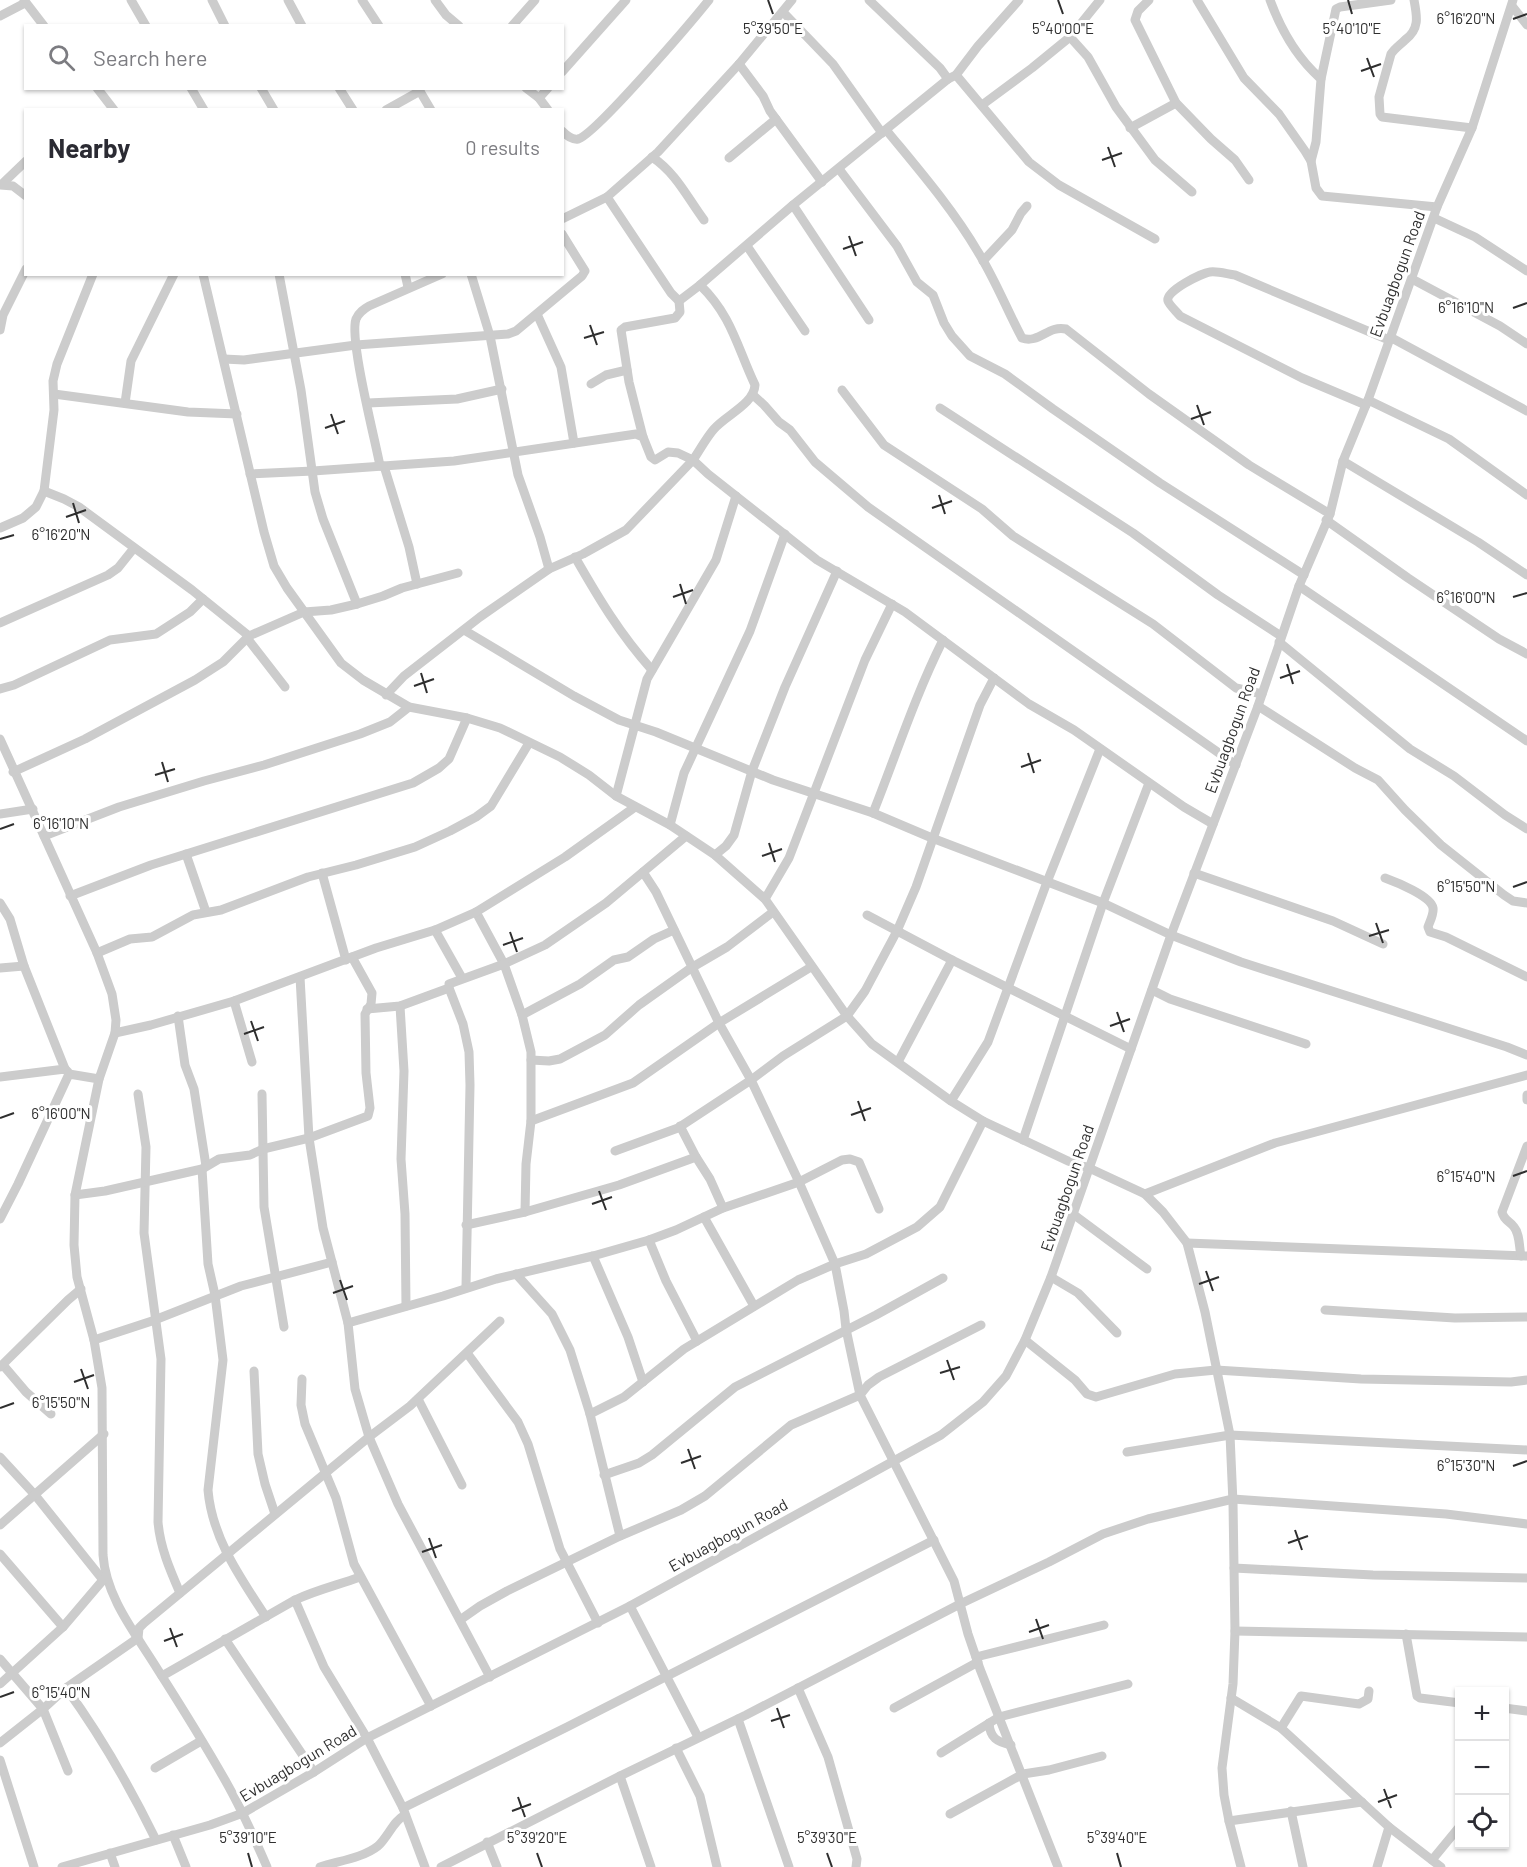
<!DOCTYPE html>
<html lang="en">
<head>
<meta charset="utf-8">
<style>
  :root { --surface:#fff; --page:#f2f2f3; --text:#2b2b33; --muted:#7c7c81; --line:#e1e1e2 }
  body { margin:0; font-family:Barlow,sans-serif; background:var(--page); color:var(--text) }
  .controls { position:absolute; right:18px; bottom:18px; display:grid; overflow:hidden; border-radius:0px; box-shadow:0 2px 4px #0004 }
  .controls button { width:54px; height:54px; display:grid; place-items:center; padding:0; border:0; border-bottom:2px solid var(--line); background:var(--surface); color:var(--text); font:30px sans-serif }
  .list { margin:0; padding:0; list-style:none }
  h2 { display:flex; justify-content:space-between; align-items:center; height:78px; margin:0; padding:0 24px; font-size:26px }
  h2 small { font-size:20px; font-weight:400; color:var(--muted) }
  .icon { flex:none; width:33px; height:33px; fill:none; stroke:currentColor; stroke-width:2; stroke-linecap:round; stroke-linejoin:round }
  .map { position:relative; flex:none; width:1527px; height:1867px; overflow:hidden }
  .search { position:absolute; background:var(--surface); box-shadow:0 2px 4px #0004; left:24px; top:24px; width:540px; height:66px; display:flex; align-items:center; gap:15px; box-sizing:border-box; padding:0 21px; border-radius:0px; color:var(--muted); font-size:22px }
  .panel { position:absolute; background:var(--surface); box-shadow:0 2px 4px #0004; left:24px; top:108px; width:540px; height:168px; border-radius:0px }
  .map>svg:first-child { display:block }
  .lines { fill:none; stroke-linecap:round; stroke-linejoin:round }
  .minor { stroke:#ccc; stroke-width:9 }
  .ticks { fill:none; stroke:#2f2f2f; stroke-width:2 }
  .labels { text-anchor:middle; stroke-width:6; stroke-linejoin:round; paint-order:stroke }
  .street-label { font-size:16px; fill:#2f2f2f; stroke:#fff }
  .ticks-label { font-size:15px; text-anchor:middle; fill:#2f2f2f; stroke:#fff; stroke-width:6; stroke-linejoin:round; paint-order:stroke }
</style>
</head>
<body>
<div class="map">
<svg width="1527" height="1867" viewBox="0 0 1527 1867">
  <rect width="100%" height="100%" fill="#fff"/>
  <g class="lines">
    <g class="minor">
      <path d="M 24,0 L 44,26"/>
      <path d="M 131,0 L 146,26"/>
      <path d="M 212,0 L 225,26"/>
      <path d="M 288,0 L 302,26"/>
      <path d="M 362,0 L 379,26"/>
      <path d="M 435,0 L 446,15 L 459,26"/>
      <path d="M 869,0 L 940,68 L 948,79"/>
      <path d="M 1149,0 L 1138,11 L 1135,20 L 1176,103 L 1211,139 L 1235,160 L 1249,180"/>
      <path d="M 1197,0 L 1244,78 L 1279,114 L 1305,151 L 1311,161 L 1316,188 L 1322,196 L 1437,207"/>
      <path d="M 1270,0 C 1281,30 1297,58 1321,79 L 1316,142 L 1311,161"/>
      <path d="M 1414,0 C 1417,16 1420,29 1405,40 C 1400,45 1395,48 1391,54 L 1379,97 L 1380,114 L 1382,117 L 1472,128"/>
      <path d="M 1512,6 L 1527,25"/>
      <path d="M 783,12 L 833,64 L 882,133"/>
      <path d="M 0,16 L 25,3"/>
      <path d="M 512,26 L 535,0"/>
      <path d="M 1070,37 L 1088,57 L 1116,107 L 1155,160 L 1192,192"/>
      <path d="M 739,64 L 763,96 L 770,111 L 822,182"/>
      <path d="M 562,72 L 626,0"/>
      <path d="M 956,75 L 1029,162 L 1059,185 L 1155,239"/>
      <path d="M 1321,79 L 1336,9 L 1340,7 L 1391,0"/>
      <path d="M 97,88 L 114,110"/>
      <path d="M 191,88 L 204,110"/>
      <path d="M 261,88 L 274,110"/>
      <path d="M 339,88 L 353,110"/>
      <path d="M 418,88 L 431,110"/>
      <path d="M 526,88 L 539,98 L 548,110"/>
      <path d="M 539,98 L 548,88"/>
      <path d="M 982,105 L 1032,68 L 1070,37 L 1100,0"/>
      <path d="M 386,110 L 420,91"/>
      <path d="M 1130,128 L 1176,103"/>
      <path d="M 562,131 C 566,135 572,140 578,139 C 595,135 693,20 709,0"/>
      <path d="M 887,131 C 919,170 952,208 978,252 C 995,279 1007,310 1022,338 C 1039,344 1048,325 1066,329 L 1149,394 L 1249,465 L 1330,514"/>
      <path d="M 652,157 C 676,173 687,197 704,220"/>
      <path d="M 729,158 L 776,119"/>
      <path d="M 839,169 L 897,246 L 917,282 L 933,295 L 944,323 L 952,336 L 970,356 L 1005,374 L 1053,409 L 1160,483 L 1304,575"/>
      <path d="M 2,184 L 26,161"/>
      <path d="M 0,185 L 13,186 L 26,196"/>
      <path d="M 607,197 L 671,293 L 679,301 L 700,285 L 793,205 L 948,79 L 956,75 L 978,46 L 1019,0"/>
      <path d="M 793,205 L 869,320"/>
      <path d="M 1434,218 L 1475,237 L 1527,271"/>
      <path d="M 562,219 L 607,197 L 658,152 L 739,64 L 792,0"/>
      <path d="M 747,246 L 805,331"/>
      <path d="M 983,261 L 1012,230 L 1021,213 L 1027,206"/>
      <path d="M 203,274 L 264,532 L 274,566 L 287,588 L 341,663 L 363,680 L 409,707 L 467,718 L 500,728 L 560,757 L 589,775 L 616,796 L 670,825 L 715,855 L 765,899 L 847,1016 L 872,1044 L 951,1101 L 983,1121 L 1068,1161 L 1089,1168 L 1145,1194 L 1163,1212 L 1187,1243 L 1205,1312 L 1230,1435 L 1233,1503 L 1235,1631 L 1233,1684 L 1222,1768 L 1224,1795 L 1229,1821 L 1241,1867"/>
      <path d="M 279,274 L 301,390 L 315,492 L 323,519 L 357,604"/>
      <path d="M 405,274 L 408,287"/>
      <path d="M 471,274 L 490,336 L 518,475 L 540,537 L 549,569"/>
      <path d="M 1412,279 L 1500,326 L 1527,344"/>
      <path d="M 537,314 L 561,367 L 574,443"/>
      <path d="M 0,330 L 3,315 L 26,269"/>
      <path d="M 1390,337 L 1527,411"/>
      <path d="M 224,359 L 244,360 L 356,345 L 508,334 L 516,331 L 582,276 L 585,271 L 562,234"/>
      <path d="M 591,384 L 606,375 L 627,370"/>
      <path d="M 842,390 L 884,445 L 982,509 L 1013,536 L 1153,624 L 1236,688 L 1262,694"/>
      <path d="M 54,394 L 188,412 L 237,414"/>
      <path d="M 753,395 L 764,405 L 779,422 L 790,430 L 815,462 L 868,507 L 1236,765"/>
      <path d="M 1368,400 L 1449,439 L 1527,495"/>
      <path d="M 125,403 L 131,361 L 174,274"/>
      <path d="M 368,403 L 457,399 L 502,389"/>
      <path d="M 1366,405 L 1302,378 L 1180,316 C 1178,313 1169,305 1168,301 C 1165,291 1202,273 1210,272 C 1218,271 1227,274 1235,275 L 1389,340"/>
      <path d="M 940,408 L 1133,533 L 1218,595 L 1281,636"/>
      <path d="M 643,437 L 629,382 L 621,330 L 625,327 L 675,318 L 680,312 L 679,301"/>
      <path d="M 1343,461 L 1478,542 L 1527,575"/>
      <path d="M 380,466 C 375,439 349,339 356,319 C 359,312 364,309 369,306 L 442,274"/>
      <path d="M 384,466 L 409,547 L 417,584"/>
      <path d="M 250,474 L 313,471 L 454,461 L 636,434 L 643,437 L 651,457 L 655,460 L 668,452 L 678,453 L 693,460 C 700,450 706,438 714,429 C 726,415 754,404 755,385 C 737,347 732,316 700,285"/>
      <path d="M 44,491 L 64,499 L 79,507 L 192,590 L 249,636 L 304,612 L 331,610 L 357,604 L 383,596 L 402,588 L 458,573"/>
      <path d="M 1326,520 L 1408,578 L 1499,639 L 1527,654"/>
      <path d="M 0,528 L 23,518 L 36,507 L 44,491 L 54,410 L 53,381 L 57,364 L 93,274"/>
      <path d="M 575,557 C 599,599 620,634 652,670"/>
      <path d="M 1299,586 L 1527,741"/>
      <path d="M 0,623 L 108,575 L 118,568 L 134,548"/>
      <path d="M 464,630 L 574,696 L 619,720 L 656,732 L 773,780 L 873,813 L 932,838 L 1103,903 L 1171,935 L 1241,962 L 1507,1047 L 1527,1055"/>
      <path d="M 247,638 L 285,687"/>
      <path d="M 1279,642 L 1410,749 L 1454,776 L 1505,815 L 1527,829"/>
      <path d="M 0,689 L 14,685 L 110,640 L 156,634 L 190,612 L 203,599"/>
      <path d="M 386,695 L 404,676 L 480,617 L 549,569 L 583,554 L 626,530 L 693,460 L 708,474 L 817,560 L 905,612 L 1029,704 L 1074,730 L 1184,807 L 1213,824"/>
      <path d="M 1258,706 L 1355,768 L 1378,780 L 1405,810 L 1441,845 L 1504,895 L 1513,901 L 1527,903"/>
      <path d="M 0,739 L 97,953 L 112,994 L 116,1020 L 115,1033 L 99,1079 L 75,1195 L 74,1245 L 77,1277 L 94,1340 L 102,1388 L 103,1555 C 106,1598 136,1634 158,1670 C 181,1706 204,1743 225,1780 C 241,1808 254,1837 267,1867"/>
      <path d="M 13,772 L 85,739 L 195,680 L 223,662 L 249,636"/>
      <path d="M 616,796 L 647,679 L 716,560 L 736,496"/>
      <path d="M 873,813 C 896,755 915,696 943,640"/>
      <path d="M 0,814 L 33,809"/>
      <path d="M 670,825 L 684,773 L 750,631 L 785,534"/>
      <path d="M 44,836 L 119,807 L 204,781 L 264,765 L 360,734 L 390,722 L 409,707"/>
      <path d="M 186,854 L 206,912"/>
      <path d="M 715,855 L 726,846 L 734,835 L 752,771 L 785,687 L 837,571"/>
      <path d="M 643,872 L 656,892 L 719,1023 L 751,1080 L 799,1182 L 835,1264 L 844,1311 L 846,1329 L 860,1395 L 954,1581 L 968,1634 L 980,1669 L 1058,1867"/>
      <path d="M 322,873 L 346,960"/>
      <path d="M 1194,873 L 1333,921 L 1383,944"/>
      <path d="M 1385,878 C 1396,882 1431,896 1433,908 C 1434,914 1430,921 1428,927 L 1430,932 L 1446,937 L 1527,977"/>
      <path d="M 70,896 L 151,865 L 413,783 L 439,768 L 449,759 L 467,718"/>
      <path d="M 765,899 L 789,858 L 865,660 L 892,604"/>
      <path d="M 0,903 L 10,919 L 24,966 L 65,1069"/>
      <path d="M 476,912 L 504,964 L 545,945 L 606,903 L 686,836"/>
      <path d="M 867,915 L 952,960 L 1131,1049"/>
      <path d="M 435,930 L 462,978"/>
      <path d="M 97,953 L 130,939 L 152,937 L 193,915 L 221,910 L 308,877 L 356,865 L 415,847 L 450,831 L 476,817 L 491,806 L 529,743"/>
      <path d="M 0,968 L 24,966"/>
      <path d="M 300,977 L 309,1138 L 323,1228 L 348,1323 L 355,1389 L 369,1437 L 398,1504 L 490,1677"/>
      <path d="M 449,988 L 463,1024 L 469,1052 L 470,1085 L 466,1287"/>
      <path d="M 1152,990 L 1170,999 L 1306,1044"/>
      <path d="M 234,1001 L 252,1062"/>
      <path d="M 400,1006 L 404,1071 L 401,1159 L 405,1214 L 406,1306"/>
      <path d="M 367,1009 L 400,1006 L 449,988 L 449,984 L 504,964 L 522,1015 L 531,1052 L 531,1121 L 526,1164 L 525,1212"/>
      <path d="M 522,1015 L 580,984 L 614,960 L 628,957 L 654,939 L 674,930"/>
      <path d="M 178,1016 L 185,1065 L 194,1089 L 206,1166"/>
      <path d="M 115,1033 L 151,1025 L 234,1001 L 376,948 L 435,930 L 476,912 L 565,857 L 635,807"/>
      <path d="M 531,1060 L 549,1061 L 560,1059 L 605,1035 L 639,1005 L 691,968 L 727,947 L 773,912"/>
      <path d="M 898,1062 L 952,960"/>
      <path d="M 0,1077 L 65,1069 L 68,1072"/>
      <path d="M 138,1094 L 146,1147 L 144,1233 L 161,1359 L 158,1522 C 160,1547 170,1570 180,1593"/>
      <path d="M 262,1094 L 264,1207 L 284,1327"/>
      <path d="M 1527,1095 L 1527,1100"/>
      <path d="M 951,1101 L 988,1042 L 1047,882 L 1100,749"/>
      <path d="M 531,1121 L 633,1083 L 719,1023 L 811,967"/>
      <path d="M 680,1126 L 696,1157"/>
      <path d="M 1023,1140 L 1103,903 L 1149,783"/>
      <path d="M 615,1151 L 678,1128 L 751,1080 L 783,1056 L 847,1016 L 865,991 L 897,931 L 916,887 L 980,705 L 994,678"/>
      <path d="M 202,1169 L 208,1264 L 215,1295 L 223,1360 L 208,1490 C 212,1538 240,1577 266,1617"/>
      <path d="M 1145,1194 L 1275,1143 L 1527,1075"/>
      <path d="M 75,1195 L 105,1191 L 202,1169 L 219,1159 L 250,1155 L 263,1149 L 309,1138 L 368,1116 L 370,1108 L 366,1073 L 365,1014 L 371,1004 L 372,993 L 352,957"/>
      <path d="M 1073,1214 L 1147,1269"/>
      <path d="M 704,1217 L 754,1306"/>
      <path d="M 0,1219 L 18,1184 L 69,1074 L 99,1079"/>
      <path d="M 466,1225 L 525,1212 L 619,1185 L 696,1157 L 710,1179 L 723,1208"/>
      <path d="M 649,1240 L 666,1281 L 697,1341"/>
      <path d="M 1187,1243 L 1527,1256"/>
      <path d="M 593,1256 L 628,1337 L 643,1382"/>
      <path d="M 1521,1256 C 1519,1247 1520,1234 1514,1227 C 1510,1221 1504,1221 1502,1212 L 1527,1146"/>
      <path d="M 516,1274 L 552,1314 L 570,1350 L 590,1414 L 620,1536"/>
      <path d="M 1051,1277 L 1078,1293 L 1117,1333"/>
      <path d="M 1325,1310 L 1455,1318 L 1527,1317"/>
      <path d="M 348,1323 L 443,1296 L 496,1279 L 593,1256 L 649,1240 L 676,1230 L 723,1208 L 799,1182 L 842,1160 L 850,1159 L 859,1162 L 879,1209"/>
      <path d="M 94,1340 L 152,1321 L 241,1286 L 332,1262"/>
      <path d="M 1025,1340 L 1075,1380 L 1087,1394 L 1096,1397 L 1175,1374 L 1216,1370 L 1361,1379 L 1511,1382 L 1527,1380"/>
      <path d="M 467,1353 L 518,1422 L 528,1444 L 560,1549 L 598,1623"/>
      <path d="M 3,1365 L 26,1392 L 51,1414"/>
      <path d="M 0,1367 L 68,1300 L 81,1289"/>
      <path d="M 254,1371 L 258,1454 L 265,1484 L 275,1514"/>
      <path d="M 302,1379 L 301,1405 L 305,1424 L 336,1498 L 354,1564 L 431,1706"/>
      <path d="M 418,1399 L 462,1485"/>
      <path d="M 590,1414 L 624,1397 L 684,1349 L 798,1280 L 835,1264 L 866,1254 L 917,1227 L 940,1207 L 983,1121"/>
      <path d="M 1127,1452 L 1230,1435 L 1527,1450"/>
      <path d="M 0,1457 L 35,1495 L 103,1580 L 106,1580"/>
      <path d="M 604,1475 L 639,1463 L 652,1455 L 735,1387 L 876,1315 L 943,1278"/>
      <path d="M 0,1525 L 104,1434"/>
      <path d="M 0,1554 L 63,1627"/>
      <path d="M 1234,1568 L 1373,1575 L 1527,1578"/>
      <path d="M 295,1600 L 324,1667 L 367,1738 L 403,1808 L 425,1867"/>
      <path d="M 630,1606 L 698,1737"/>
      <path d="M 460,1620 L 480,1606 L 507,1591 L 620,1536 L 681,1510 L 705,1496 L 791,1425 L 860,1395 L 868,1385 L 879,1377 L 981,1325"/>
      <path d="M 1235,1631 L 1527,1637"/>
      <path d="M 1406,1634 L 1417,1696 L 1420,1698 L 1460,1703"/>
      <path d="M 225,1639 L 314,1772"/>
      <path d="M 976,1657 L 1104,1625"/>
      <path d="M 0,1659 L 43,1709 L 68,1771"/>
      <path d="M 162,1676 L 295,1600 C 316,1590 338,1585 360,1577"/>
      <path d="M 0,1684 L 63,1627 L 103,1580"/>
      <path d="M 66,1688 C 101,1736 130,1787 156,1840"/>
      <path d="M 798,1688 L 828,1757 L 857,1859 L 856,1867"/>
      <path d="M 1231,1698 L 1281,1728 L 1389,1827"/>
      <path d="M 894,1708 L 978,1662"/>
      <path d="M 1504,1708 L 1527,1711"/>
      <path d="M 738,1719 L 789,1867"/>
      <path d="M 989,1723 C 990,1738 997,1742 1011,1745"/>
      <path d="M 1281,1728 L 1301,1696 L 1359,1704 L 1368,1699 L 1369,1691"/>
      <path d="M 0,1743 L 43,1709 L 66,1688 L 138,1638 L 139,1628 L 144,1623 L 369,1437 L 410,1406 L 500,1321"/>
      <path d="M 676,1748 L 700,1796 L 717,1867"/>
      <path d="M 941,1753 L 999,1717 L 1128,1684"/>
      <path d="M 0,1760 L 34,1867"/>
      <path d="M 155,1768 L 201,1741"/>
      <path d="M 620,1776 L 651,1867"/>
      <path d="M 403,1808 L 567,1727 L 934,1540"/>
      <path d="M 1291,1811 L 1303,1867"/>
      <path d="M 950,1814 L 1023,1774 L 1049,1770 L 1102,1756"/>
      <path d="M 1229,1821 L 1362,1802"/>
      <path d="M 173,1835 L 186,1867"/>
      <path d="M 487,1842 L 497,1867"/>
      <path d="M 110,1853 L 115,1867"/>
      <path d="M 1432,1860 L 1460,1826"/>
      <path d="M 62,1867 L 210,1825 L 243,1813 L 314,1772 L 367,1738 L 630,1606 L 941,1435 L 983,1402 L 1006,1376 L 1025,1340 L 1051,1277 L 1171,935 L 1258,706 L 1299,586 L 1330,514 L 1343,461 L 1368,400 L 1437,207 L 1472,128 L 1513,0"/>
      <path d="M 320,1867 C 338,1861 363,1858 378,1846 C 388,1837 394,1820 405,1815"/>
      <path d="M 441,1867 L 620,1776 L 746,1715 L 960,1604 L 1049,1562 L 1103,1534 L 1148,1519 L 1233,1499 L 1446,1514 L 1527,1524"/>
      <path d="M 1377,1867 L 1389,1827 L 1441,1867"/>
    </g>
  </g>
  <path class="ticks" d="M 768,0 L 773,14M 1058,0 L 1063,14M 1348,0 L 1352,14M 1513,19 L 1527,14M 1367,58 L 1374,77M 1361,71 L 1381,64M 1108,147 L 1115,167M 1102,160 L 1122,153M 849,236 L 856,256M 843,249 L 863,242M 1513,308 L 1527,303M 590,325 L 597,345M 584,338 L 604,332M 1197,405 L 1204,425M 331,414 L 338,434M 1191,419 L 1211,412M 325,428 L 345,421M 939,495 L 945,514M 73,503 L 79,523M 932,508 L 952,501M 66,517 L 86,510M 0,539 L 14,535M 680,584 L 686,604M 673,597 L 693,590M 1513,597 L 1527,593M 1287,664 L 1293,684M 421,673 L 427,693M 1280,678 L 1300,671M 414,686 L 434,679M 1028,753 L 1034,773M 162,762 L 168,782M 1021,767 L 1041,760M 155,775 L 175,769M 0,829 L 14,824M 769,843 L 775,862M 762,856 L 782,849M 1513,887 L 1527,882M 1376,923 L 1383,943M 510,932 L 517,952M 1369,936 L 1389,930M 503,945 L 523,938M 1117,1012 L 1124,1032M 251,1021 L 258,1041M 1110,1026 L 1130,1019M 244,1034 L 264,1027M 858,1101 L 865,1121M 851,1115 L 871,1108M 0,1118 L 14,1113M 1513,1176 L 1527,1171M 599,1191 L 606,1210M 592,1204 L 612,1197M 1206,1271 L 1213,1291M 340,1280 L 347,1300M 1199,1284 L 1219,1277M 333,1293 L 353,1286M 947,1360 L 954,1380M 81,1369 L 88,1389M 940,1373 L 960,1367M 74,1382 L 94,1375M 0,1408 L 14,1403M 688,1449 L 695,1469M 681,1463 L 701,1456M 1513,1466 L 1527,1461M 1295,1530 L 1302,1550M 429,1538 L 436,1558M 1288,1543 L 1308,1536M 422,1552 L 442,1545M 1036,1619 L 1043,1639M 170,1628 L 177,1647M 1029,1632 L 1049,1625M 164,1641 L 183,1634M 0,1697 L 14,1692M 777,1708 L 784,1728M 771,1721 L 790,1715M 1384,1789 L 1391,1808M 518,1797 L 525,1817M 1378,1802 L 1397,1795M 512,1811 L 531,1804M 248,1853 L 252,1867M 537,1853 L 542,1867M 827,1853 L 832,1867M 1117,1853 L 1121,1867"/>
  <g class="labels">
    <g class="street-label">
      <text transform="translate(1397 274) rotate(-70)" y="6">Evbuagbogun Road</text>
      <text transform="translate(1232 730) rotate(-70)" y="6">Evbuagbogun Road</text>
      <text transform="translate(1067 1188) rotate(-71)" y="6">Evbuagbogun Road</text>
      <text transform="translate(728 1535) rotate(-29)" y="6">Evbuagbogun Road</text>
      <text transform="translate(298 1763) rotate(-31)" y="6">Evbuagbogun Road</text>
    </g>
  </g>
  <g class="ticks-label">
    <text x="1466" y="24">6°16'20"N</text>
    <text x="1063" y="34">5°40'00"E</text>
    <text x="1352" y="34">5°40'10"E</text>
    <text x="773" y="34">5°39'50"E</text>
    <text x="1466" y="313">6°16'10"N</text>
    <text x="61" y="540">6°16'20"N</text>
    <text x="1466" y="603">6°16'00"N</text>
    <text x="61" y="829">6°16'10"N</text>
    <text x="1466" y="892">6°15'50"N</text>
    <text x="61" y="1119">6°16'00"N</text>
    <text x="1466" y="1182">6°15'40"N</text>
    <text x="61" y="1408">6°15'50"N</text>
    <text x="1466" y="1471">6°15'30"N</text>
    <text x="61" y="1698">6°15'40"N</text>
    <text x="248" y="1843">5°39'10"E</text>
    <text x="537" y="1843">5°39'20"E</text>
    <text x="827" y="1843">5°39'30"E</text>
    <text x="1117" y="1843">5°39'40"E</text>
  </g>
</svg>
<div class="controls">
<button>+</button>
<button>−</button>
<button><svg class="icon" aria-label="locate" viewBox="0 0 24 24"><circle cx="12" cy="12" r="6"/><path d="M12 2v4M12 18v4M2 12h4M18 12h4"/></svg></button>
</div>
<div class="search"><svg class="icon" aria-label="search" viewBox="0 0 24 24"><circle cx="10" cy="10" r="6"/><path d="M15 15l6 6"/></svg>Search here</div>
<section class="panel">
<h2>Nearby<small>0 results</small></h2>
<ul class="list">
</ul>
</section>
</div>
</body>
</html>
